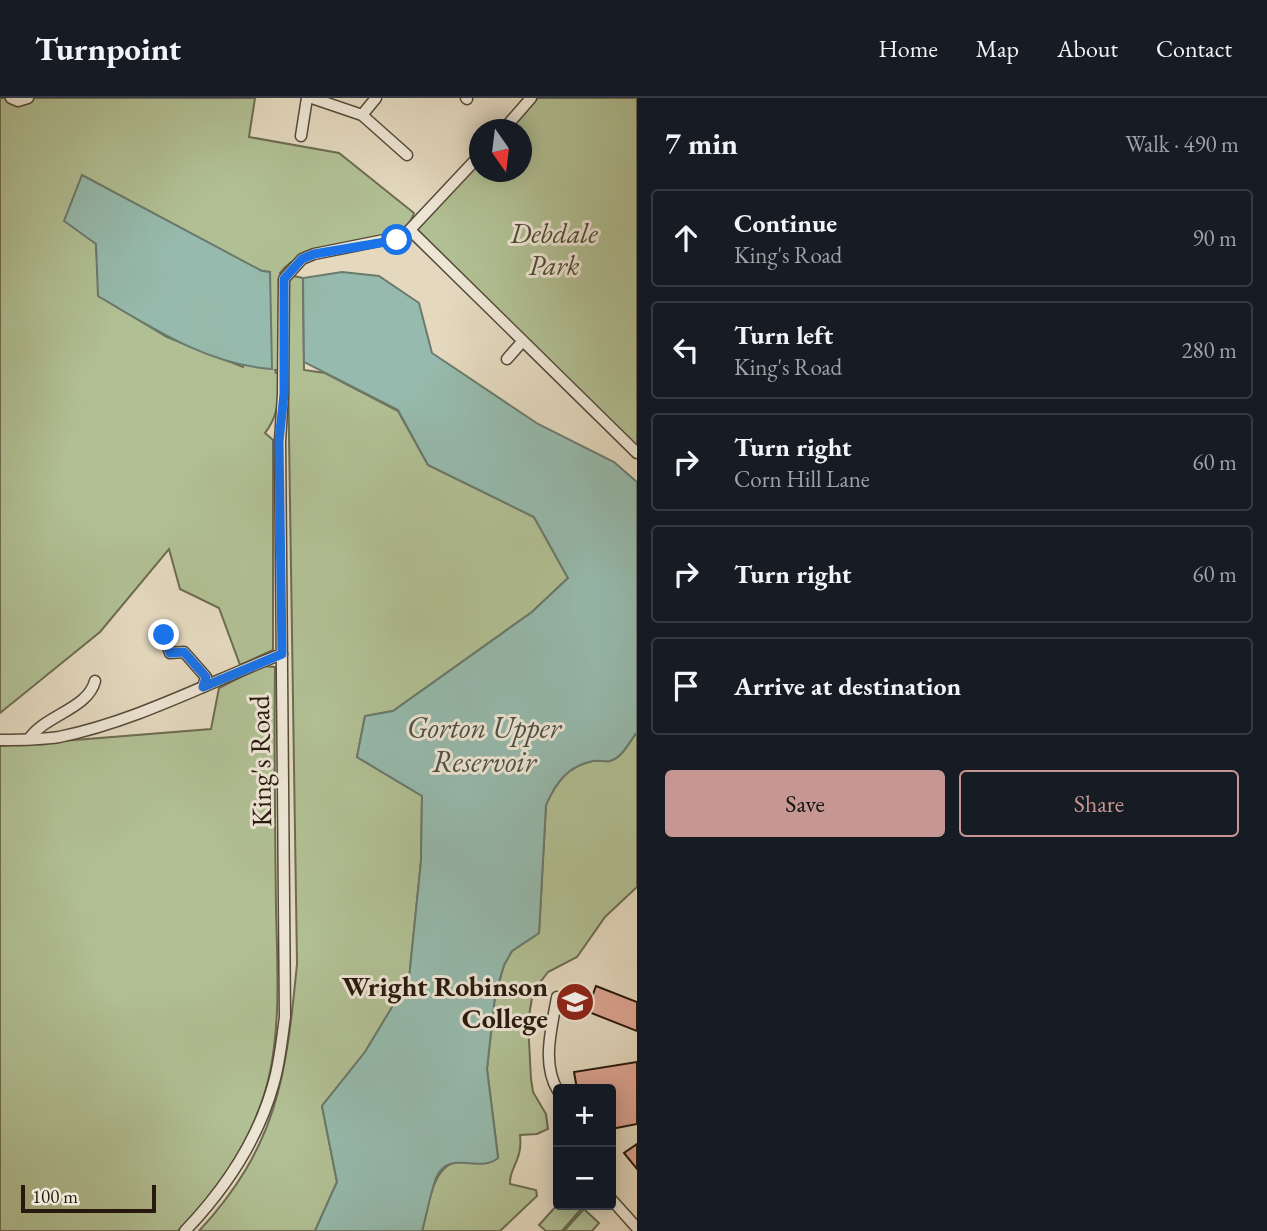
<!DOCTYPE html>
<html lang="en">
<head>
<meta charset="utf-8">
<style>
  :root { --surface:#171b24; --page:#242831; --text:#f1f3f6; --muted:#9ea1a6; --line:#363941; --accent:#c59692 }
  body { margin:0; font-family:"EB Garamond",serif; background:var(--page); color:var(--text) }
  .controls { position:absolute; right:21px; bottom:21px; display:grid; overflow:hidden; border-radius:7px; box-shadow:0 4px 18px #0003 }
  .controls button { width:63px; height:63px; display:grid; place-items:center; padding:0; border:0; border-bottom:2px solid var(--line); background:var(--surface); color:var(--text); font:35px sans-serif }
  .compass { position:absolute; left:469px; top:21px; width:63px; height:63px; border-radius:50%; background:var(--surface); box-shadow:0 4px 18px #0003; rotate:166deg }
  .scale { position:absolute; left:21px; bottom:18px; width:135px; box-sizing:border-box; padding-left:7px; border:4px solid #27190e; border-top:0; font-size:19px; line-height:24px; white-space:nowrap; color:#27190e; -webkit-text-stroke:5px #ede6d5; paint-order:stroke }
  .stop { position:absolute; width:21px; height:21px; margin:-16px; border:5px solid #1a73e8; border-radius:50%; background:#fff }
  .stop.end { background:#1a73e8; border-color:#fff; box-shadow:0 2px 7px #0008 }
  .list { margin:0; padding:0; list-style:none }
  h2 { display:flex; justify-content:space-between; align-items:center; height:91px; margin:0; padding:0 28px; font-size:30px }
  h2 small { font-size:23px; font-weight:400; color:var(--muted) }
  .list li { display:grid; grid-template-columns:46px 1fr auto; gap:21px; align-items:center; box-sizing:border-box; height:98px; margin:0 14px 14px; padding:0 14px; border:2px solid var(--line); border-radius:7px }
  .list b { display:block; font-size:26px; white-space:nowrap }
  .list p { margin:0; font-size:23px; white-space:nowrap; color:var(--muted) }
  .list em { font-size:23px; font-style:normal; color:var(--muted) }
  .actions { display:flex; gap:14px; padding:21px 28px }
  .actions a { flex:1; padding:16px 0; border:2px solid var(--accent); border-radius:7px; text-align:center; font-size:24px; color:var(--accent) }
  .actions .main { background:var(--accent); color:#111 }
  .icon { flex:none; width:38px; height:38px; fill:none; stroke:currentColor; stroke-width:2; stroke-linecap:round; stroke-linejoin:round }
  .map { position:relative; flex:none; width:637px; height:1133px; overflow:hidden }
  header { display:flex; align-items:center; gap:42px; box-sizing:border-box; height:98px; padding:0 35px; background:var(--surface); border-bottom:2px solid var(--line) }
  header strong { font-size:33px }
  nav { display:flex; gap:38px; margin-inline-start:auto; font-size:24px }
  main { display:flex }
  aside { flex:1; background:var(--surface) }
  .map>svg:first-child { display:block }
  .green { fill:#b1c094; stroke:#6c6c51; stroke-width:2; fill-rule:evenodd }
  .water { fill:#96baad; stroke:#6a7a6d; stroke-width:2 }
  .building { fill:#dfa694; stroke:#27190e; stroke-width:2 }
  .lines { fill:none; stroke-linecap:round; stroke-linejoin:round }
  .minor-casing { stroke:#56493a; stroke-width:13 }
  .minor { stroke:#ede6d5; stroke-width:10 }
  .route { stroke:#1a73e8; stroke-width:9 }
  .labels { text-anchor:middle; stroke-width:6; stroke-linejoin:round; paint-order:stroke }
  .park-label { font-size:28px; font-style:italic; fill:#504b36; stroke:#ede6d5 }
  .street-label { font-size:28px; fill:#27190e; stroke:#ede6d5 }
  .poi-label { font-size:28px; font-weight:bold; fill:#27190e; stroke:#ede6d5; text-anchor:end }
  .water-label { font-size:30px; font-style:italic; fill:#4e5146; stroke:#ede6d5 }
</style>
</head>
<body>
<header>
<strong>Turnpoint</strong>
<nav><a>Home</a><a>Map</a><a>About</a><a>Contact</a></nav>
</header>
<main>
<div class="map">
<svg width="637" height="1133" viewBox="0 0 637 1133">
  <rect width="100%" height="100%" fill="#e4d9bf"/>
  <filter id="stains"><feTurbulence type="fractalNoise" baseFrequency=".00286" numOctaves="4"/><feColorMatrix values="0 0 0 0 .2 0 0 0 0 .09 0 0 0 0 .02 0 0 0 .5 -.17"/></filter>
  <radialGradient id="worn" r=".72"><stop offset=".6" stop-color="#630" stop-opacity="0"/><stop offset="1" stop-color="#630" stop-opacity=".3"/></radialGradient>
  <g class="green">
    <path d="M 0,0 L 255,0 L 249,39 L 339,55 L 414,115 C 401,159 312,132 280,175 L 303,180 L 304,272 L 325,275 L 398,313 L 428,367 L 534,419 L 568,480 L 532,514 L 393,613 L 365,618 L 357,659 L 422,698 L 421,763 L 409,881 L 365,954 L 322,1008 L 337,1084 L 315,1133 L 199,1133 C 278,1047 286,979 297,866 L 288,272 L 275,272 L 276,275 L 281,275 C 279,296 279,318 265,335 L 273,342 L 273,552 L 240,567 L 219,510 L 180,491 L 169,451 L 100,534 L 0,615 ZM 96,146 L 270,174 L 243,269 L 167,239 L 99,198 Z"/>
    <path d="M 538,0 L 637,0 L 637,351 L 417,134 L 418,128 L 479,61 L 480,74 L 522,74 L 522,32 L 507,31 Z"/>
    <path d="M 263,568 L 275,569 C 274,649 275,729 276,809 C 277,863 281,920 270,974 C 258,1033 220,1092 178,1133 L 0,1133 L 0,648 L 211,631 L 219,590 Z"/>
    <path d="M 637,634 L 637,789 L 605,819 L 577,859 L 548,874 L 533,894 L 528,924 L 531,981 L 533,994 L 546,1016 L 548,1031 L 537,1036 L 520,1037 C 523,1063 509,1069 510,1086 L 536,1092 L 537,1098 L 500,1133 L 422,1133 C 429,1109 431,1064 462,1063 C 480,1063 480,1069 498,1059 L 487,971 L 495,898 L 504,867 L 512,853 L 539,835 L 546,707 C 556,684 568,668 593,663 C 599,662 605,664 610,663 C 623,659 629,644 637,634 Z"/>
    <path d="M 558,1106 L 579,1107 L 582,1110 L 562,1133 L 546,1133 L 539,1127 Z"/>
    <path d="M 584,1111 L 599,1125 L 592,1133 L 564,1133 Z"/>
  </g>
  <g class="water">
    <path d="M 82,77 L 262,173 L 270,174 L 272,271 C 208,267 152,230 98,198 L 96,146 L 64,123 Z"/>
    <path d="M 342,174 L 379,178 L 419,205 L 432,255 L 538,326 L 614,364 L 637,384 L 637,634 C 629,644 623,659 610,663 C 605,664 599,662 593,663 C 568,668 556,684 546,707 L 539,835 L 512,853 L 504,867 L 495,898 L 487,971 L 498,1060 C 480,1076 449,1050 436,1080 C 430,1096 427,1116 422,1133 L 315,1133 L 337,1084 L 322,1008 L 365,954 L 409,881 L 421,763 L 422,698 L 357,659 L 365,618 L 393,613 L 532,514 L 568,480 L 534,419 L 428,367 L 398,312 L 304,264 L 303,180 Z"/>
  </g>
  <g class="building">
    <path d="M 596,888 L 637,904 L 637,933 L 571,907 L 572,903 L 589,907 Z"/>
    <path d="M 637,964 L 637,1026 L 611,1031 L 611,991 L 577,991 L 574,974 Z"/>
    <path d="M 637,1046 L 637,1071 L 624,1055 Z"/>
  </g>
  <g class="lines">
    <defs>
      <g id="minor">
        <path d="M 11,0 L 18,3 L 28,0"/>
        <path d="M 312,0 L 362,17 L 407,57"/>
        <path d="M 466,0 L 467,1"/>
        <path d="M 362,17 L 376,0"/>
        <path d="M 503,32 L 531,0"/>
        <path d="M 301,38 L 307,0"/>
        <path d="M 411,133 L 637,355"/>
        <path d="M 507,261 L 522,244"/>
        <path d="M 164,537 L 170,555 L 184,554 L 206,579 L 203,589"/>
        <path d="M 29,641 C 45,617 88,611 95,583"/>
        <path d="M 0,642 C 19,642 40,642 59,639 C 137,623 209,584 282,556"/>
        <path d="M 557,899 C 552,929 541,965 558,993"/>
        <path d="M 611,1101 L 637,1130"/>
        <path d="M 185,1133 C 225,1091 259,1040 274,984 C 280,963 282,940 285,919 L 280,343 L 283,296 L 284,181 L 302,161 L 314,156 L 404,138 L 480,57"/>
      </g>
    </defs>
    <use href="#minor" class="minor-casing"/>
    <use href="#minor" class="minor"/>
  </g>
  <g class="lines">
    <path class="route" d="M 164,537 L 170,555 L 184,554 L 206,579 L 203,589 L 282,556 L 279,343 L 284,296 L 284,181 L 302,161 L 314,156 L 397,142"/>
  </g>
  <defs>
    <symbol id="school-disc" viewBox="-11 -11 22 22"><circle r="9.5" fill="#8f2418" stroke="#ede6d5"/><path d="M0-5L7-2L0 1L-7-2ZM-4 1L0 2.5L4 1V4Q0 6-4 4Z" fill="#fff"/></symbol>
  </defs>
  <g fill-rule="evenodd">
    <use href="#school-disc" x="553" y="882" width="44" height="44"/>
  </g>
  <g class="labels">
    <g class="park-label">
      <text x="554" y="145">Debdale<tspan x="554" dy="32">Park</tspan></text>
    </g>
    <g class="street-label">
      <text transform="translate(260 663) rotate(-91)" y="10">King's Road</text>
    </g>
    <g class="poi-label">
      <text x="548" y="898">Wright Robinson<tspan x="548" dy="32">College</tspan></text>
    </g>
    <g class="water-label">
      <text x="484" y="640">Gorton Upper<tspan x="484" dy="34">Reservoir</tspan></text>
    </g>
  </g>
  <rect width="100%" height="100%" filter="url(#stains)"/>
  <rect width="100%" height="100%" fill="url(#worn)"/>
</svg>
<div class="controls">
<button>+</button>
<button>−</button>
</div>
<svg class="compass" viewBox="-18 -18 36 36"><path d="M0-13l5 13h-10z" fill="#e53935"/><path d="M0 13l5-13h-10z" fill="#9ea1a6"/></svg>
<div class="scale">100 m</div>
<div class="stop" style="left:397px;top:142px"></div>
<div class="stop end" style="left:164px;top:537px"></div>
</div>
<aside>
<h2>7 min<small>Walk · 490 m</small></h2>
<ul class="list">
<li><svg class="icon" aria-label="ahead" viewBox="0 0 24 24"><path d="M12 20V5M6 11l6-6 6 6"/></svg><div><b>Continue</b><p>King's Road</p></div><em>90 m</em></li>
<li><svg class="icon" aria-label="left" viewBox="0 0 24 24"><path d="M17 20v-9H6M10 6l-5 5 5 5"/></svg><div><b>Turn left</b><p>King's Road</p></div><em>280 m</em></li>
<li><svg class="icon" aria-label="right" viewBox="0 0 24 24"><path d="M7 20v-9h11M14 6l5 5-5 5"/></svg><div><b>Turn right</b><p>Corn Hill Lane</p></div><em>60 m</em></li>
<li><svg class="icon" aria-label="right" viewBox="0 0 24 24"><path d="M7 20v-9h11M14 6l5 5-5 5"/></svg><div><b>Turn right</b></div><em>60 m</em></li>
<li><svg class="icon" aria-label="arrive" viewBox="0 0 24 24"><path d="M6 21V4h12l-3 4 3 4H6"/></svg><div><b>Arrive at destination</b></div></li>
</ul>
<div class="actions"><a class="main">Save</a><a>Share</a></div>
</aside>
</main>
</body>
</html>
